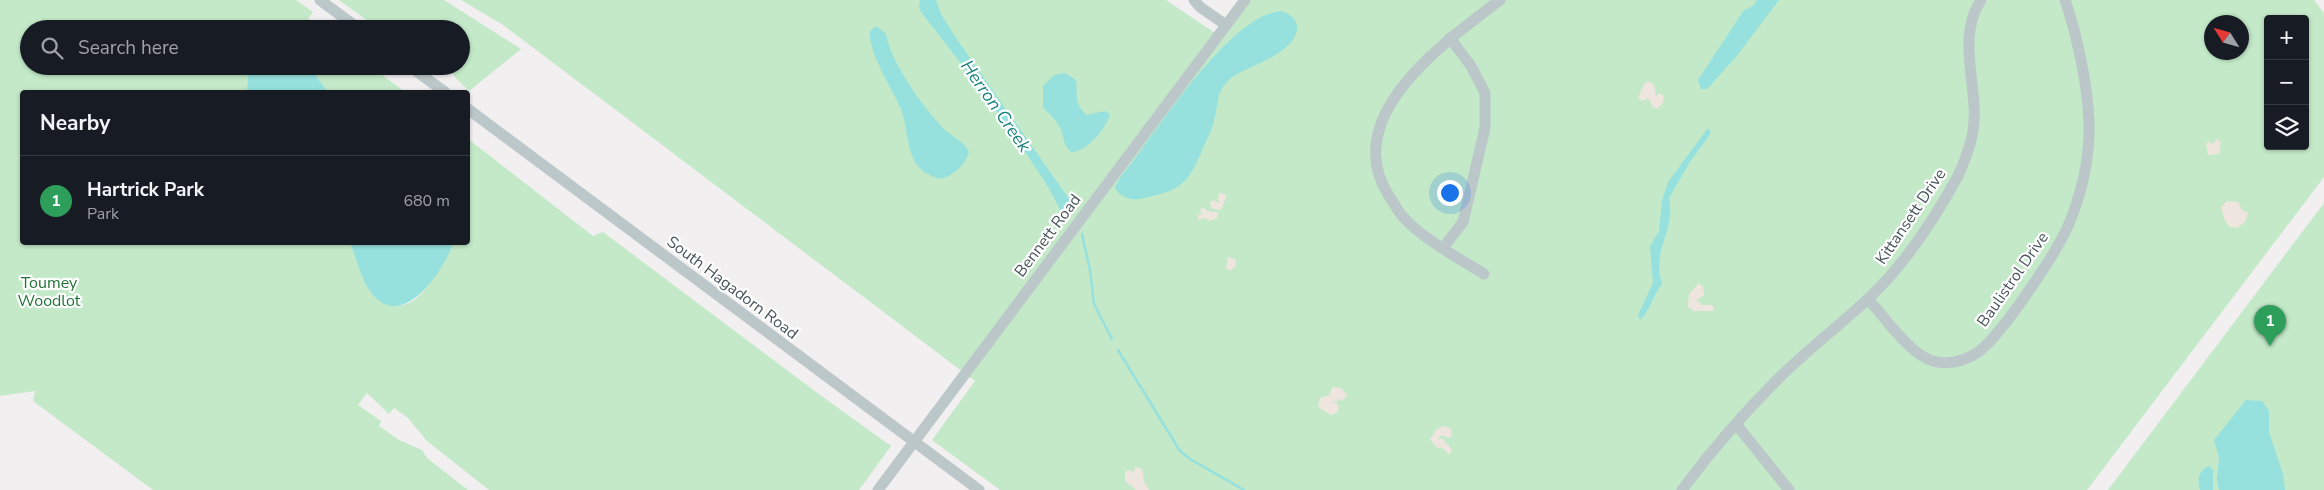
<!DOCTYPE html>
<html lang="en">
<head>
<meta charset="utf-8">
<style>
  :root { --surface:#171b24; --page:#20242c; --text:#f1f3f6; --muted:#9ea1a6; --line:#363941; --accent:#309ccb }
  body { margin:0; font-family:"Nunito Sans",sans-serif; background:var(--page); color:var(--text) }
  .controls { position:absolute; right:15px; top:15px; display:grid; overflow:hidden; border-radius:5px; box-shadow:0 1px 4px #0004 }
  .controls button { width:45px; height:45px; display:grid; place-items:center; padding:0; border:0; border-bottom:1px solid var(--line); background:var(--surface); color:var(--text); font:25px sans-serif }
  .compass { position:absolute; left:2204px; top:15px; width:45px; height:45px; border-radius:50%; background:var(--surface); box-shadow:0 1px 4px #0004; rotate:307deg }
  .you { position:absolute; left:1449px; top:192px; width:18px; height:18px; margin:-12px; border:4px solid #fff; border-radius:50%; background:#1a73e8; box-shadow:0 0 0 8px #1a73e833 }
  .badge { display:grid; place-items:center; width:32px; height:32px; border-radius:50%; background:var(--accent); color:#fff; font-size:16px; font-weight:700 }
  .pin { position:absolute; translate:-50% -41px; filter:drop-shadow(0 1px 2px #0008) }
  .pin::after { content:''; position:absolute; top:26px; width:18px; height:15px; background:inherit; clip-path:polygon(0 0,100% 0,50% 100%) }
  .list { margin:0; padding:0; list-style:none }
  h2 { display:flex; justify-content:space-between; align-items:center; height:65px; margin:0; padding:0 20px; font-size:21px }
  h2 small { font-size:16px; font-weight:400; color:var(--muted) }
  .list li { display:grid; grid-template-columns:32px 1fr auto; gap:15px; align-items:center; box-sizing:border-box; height:90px; padding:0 20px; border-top:1px solid var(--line) }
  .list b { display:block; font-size:19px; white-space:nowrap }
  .list p { margin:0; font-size:16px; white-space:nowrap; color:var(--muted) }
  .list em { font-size:16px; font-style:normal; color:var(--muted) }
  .icon { flex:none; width:28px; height:28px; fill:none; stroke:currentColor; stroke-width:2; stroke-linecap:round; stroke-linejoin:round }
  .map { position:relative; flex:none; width:2324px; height:490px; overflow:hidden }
  .search { position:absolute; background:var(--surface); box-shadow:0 1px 4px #0004; left:20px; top:20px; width:450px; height:55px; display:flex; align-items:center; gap:12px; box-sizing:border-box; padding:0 18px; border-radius:28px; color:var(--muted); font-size:19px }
  .panel { position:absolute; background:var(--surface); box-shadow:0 1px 4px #0004; left:20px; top:90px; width:450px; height:155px; border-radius:5px }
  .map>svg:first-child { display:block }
  .green { fill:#c3e9c8; fill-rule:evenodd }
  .sand { fill:#eee5df }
  .water { fill:#96e1dd }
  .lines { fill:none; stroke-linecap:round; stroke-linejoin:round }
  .stream { stroke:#96e1dd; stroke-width:2.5 }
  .minor { stroke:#bcc7ca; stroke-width:11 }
  .labels { text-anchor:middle; stroke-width:4.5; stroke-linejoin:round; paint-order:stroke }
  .street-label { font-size:16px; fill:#49575a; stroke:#fff }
  .park-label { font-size:16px; fill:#237336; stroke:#fff }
  .water-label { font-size:18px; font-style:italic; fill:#1c847f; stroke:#fff }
</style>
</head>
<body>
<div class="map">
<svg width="2324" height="490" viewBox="0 0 2324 490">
  <rect width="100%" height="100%" fill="#f1eff0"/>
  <g class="green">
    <path d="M 0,0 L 296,0 L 313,12 L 308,19 L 320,29 L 29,29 L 29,66 L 248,66 L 247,92 L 22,92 L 22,242 L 350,243 L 397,306 C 401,305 405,305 409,303 C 424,297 448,258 453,243 L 468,242 L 468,139 L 593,236 L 603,232 L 820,395 L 891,446 L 859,490 L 489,490 L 427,441 L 408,418 L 394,408 L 389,414 L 367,393 L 358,405 L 381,421 L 379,426 L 399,440 L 422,450 L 427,458 L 468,490 L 153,490 L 33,401 L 35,391 L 0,396 Z"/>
    <path d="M 339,0 L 444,0 L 521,49 L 469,91 L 454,76 L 452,66 L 461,66 L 461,29 L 379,29 Z"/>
    <path d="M 461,0 L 1166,0 L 1221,37 L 1250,0 L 2314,0 L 2324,13 L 2324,177 L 2087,490 L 1000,490 L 932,440 L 975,381 L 503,25 ZM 2268,19 L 2305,19 L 2305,146 L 2268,146 ZM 2212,22 L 2242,22 L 2242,52 L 2212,52 Z"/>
    <path d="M 309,66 L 370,66 L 405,92 L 328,92 Z"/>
    <path d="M 2324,203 L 2324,490 L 2108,490 Z"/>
  </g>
  <g class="sand">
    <path d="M 1648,81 L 1654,85 L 1656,97 L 1659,93 L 1664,96 L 1663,103 L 1657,109 L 1653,107 L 1648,98 L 1642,101 L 1638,98 L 1644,84 Z"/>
    <path d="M 2217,139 L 2221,143 L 2219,147 L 2221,151 L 2218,154 L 2208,155 L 2206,143 L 2210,142 L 2212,145 Z"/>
    <path d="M 1220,193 L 1225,194 L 1226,197 L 1222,208 L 1219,210 L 1211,208 L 1210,202 L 1214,200 L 1219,203 L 1218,197 Z"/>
    <path d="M 2227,201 L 2238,202 L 2242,210 L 2248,213 L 2245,222 L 2237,228 L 2230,227 L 2225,221 L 2221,207 Z"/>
    <path d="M 1202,207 L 1208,211 L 1218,212 L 1217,218 L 1209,221 L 1205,218 L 1198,220 L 1198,215 L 1203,214 L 1200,211 Z"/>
    <path d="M 1228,257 L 1233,258 L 1236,261 L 1235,267 L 1230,271 L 1226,268 Z"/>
    <path d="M 1699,283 L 1703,287 L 1704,295 L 1695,301 L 1700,302 L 1701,305 L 1712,305 L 1714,308 L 1713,311 L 1694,311 L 1688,307 L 1689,294 Z"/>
    <path d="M 1333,387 L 1341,388 L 1347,395 L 1342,401 L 1338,398 L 1337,402 L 1330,402 L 1336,403 L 1339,406 L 1338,412 L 1331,415 L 1318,407 L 1320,398 L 1330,395 L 1331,390 Z"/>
    <path d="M 1444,426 L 1451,429 L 1452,435 L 1449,438 L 1442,435 L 1437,439 L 1443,439 L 1452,450 L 1449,455 L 1444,449 L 1436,447 L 1430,439 L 1437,429 Z"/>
    <path d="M 1135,467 L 1142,468 L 1144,481 L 1149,490 L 1136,490 L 1125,481 L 1125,472 L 1128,470 L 1134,472 Z"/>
  </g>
  <g class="water">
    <path d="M 920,0 L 936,0 L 941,14 L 958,41 L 1074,206 L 1063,217 C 1050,185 1030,160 1011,132 C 982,91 952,51 921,12 L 919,6 Z"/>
    <path d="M 1757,0 L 1779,0 L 1736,57 L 1707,89 L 1701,89 L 1698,80 L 1744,10 L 1753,6 Z"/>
    <path d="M 1282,11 C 1289,14 1296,18 1297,26 C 1298,54 1248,65 1231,78 C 1228,80 1225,84 1223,87 C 1217,96 1217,110 1214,120 C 1212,130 1207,139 1203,148 C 1187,187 1180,190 1140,199 C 1130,201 1118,196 1115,187 L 1120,178 C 1154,137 1228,14 1282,11 Z"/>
    <path d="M 876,26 L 886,34 C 891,63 923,107 944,129 C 952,137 964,141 969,152 C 965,164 958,171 946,177 C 940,180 934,178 928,174 C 904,161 910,132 901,109 C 892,88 868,53 870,31 Z"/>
    <path d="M 248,66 L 309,66 L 328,92 L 247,92 Z"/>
    <path d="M 1065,73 L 1076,80 C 1078,95 1073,104 1087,115 L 1105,111 L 1110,114 C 1107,127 1086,153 1071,152 C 1062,143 1065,140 1061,130 C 1058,122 1049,113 1043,108 L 1043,86 L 1054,75 Z"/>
    <path d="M 1708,128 L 1711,133 L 1690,162 L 1669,198 C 1676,233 1651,247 1662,284 C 1653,295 1651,309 1640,320 L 1638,315 L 1653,283 L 1650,246 L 1659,231 L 1662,200 L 1668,182 Z"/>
    <path d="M 350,243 L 453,243 C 446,267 406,328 376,298 C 361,284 358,260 350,243 Z"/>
    <path d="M 2246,400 L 2262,401 L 2269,411 L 2269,432 L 2283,474 L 2285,490 L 2219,490 L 2217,479 L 2219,457 L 2214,440 Z"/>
    <path d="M 2209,466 L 2213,470 L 2213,490 L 2200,490 C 2197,479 2198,471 2209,466 Z"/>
  </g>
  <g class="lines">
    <g class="stream">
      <path d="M 1082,234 L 1090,270 L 1094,304 L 1112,339"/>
      <path d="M 1118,350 L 1180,451 L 1190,459 L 1244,490"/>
    </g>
    <g class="minor">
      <path d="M 320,0 L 359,29"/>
      <path d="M 1194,0 L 1200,7 L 1226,25"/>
      <path d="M 409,66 L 445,92"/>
      <path d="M 468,109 L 979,490"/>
      <path d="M 1443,248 L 1463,222 L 1485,128 L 1485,93 L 1471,66 L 1450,38"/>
      <path d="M 1484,274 C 1457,257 1426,241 1404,218 C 1398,212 1394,203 1389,196 C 1338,116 1445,42 1500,0"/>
      <path d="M 1868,299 C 1884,316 1911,356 1933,361 C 1948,365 1964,361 1977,353 C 2001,336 2055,255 2068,226 C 2081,195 2090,158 2089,123 C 2088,86 2077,35 2065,0"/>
      <path d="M 1736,424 L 1789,490"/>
      <path d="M 878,490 L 1245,0"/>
      <path d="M 1682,490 C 1711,451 1743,414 1778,379 C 1807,350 1839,326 1869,298 C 1903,266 1935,218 1958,176 C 1963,165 1969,149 1972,137 C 1982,92 1954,41 1981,0"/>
    </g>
  </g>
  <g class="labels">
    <g class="street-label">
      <text transform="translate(1910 216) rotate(-56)" y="6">Kittansett Drive</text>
      <text transform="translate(1047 235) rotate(-53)" y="6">Bennett Road</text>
      <text transform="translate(2012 279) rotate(-55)" y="6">Baulistrol Drive</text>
      <text transform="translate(733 287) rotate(37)" y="6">South Hagadorn Road</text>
    </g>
    <g class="park-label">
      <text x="49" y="288">Toumey<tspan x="49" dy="18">Woodlot</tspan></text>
    </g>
    <g class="water-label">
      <text transform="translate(996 106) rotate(55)" y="6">Herron Creek</text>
    </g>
  </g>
</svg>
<div class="controls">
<button>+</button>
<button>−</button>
<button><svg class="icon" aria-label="layers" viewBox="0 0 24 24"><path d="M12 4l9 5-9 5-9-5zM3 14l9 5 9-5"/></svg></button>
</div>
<svg class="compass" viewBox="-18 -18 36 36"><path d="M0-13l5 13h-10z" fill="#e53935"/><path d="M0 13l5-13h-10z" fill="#9ea1a6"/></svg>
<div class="you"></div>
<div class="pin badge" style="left:2270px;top:346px;background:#2e9e5b">1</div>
<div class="search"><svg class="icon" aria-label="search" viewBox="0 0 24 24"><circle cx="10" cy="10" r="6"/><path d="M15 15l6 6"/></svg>Search here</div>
<section class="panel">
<h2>Nearby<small></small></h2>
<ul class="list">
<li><span class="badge" style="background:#2e9e5b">1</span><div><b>Hartrick Park</b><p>Park</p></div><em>680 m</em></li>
</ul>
</section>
</div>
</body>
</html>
